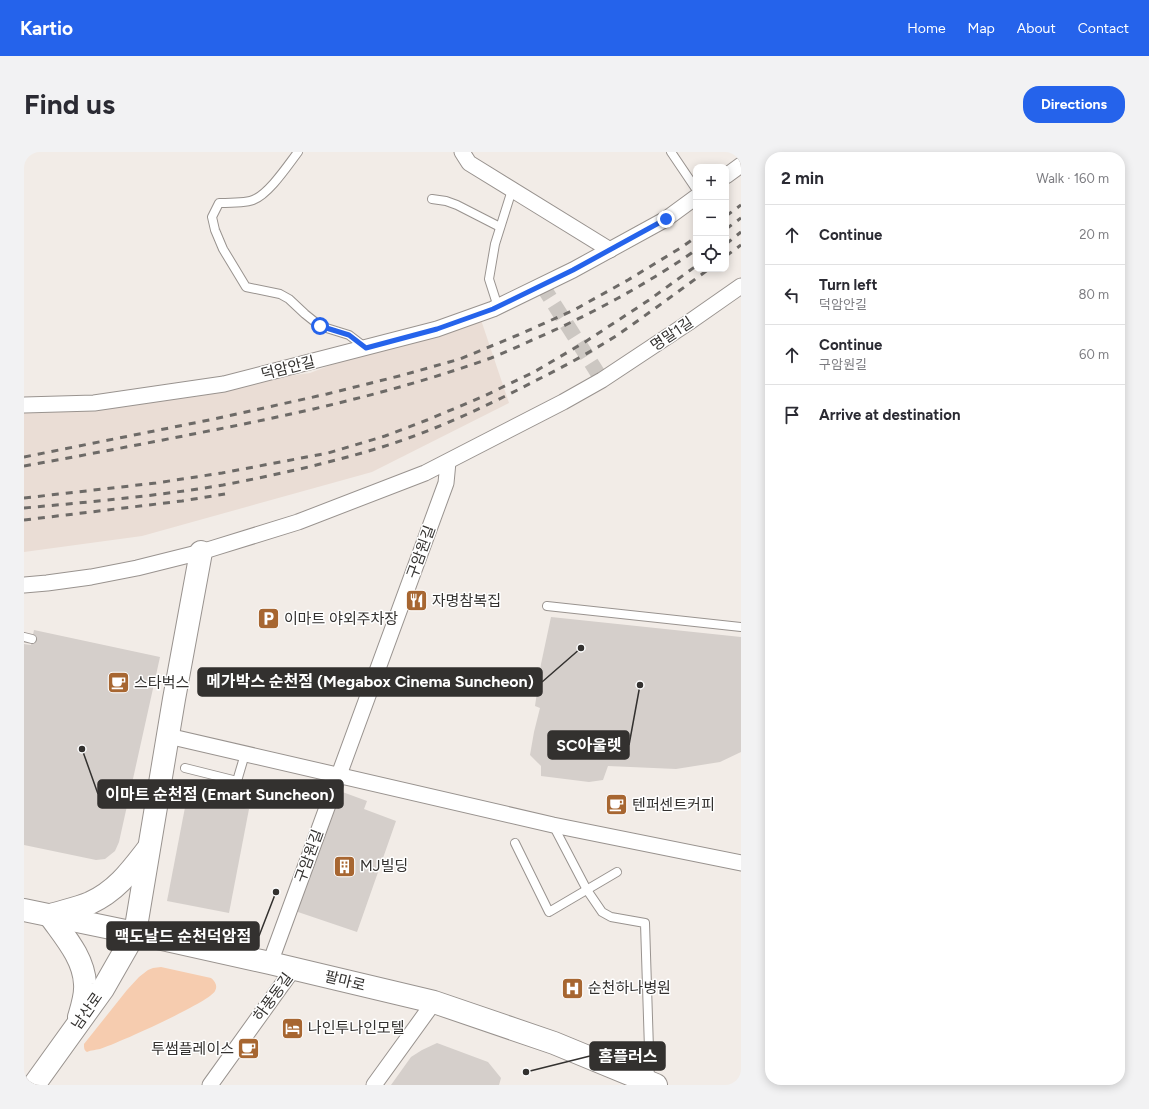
<!DOCTYPE html>
<html lang="en">
<head>
<meta charset="utf-8">
<style>
  :root { --surface:#fff; --page:#f2f2f3; --text:#2b2b33; --muted:#7c7c81; --line:#e1e1e2; --accent:#2563eb }
  body { margin:0; font-family:Figtree,"Noto Sans KR",sans-serif; background:var(--page); color:var(--text) }
  .controls { position:absolute; right:12px; top:12px; display:grid; overflow:hidden; border-radius:8px; box-shadow:0 2px 10px #0003 }
  .controls button { width:36px; height:36px; display:grid; place-items:center; padding:0; border:0; border-bottom:1px solid var(--line); background:var(--surface); color:var(--text); font:20px sans-serif }
  .stop { position:absolute; width:12px; height:12px; margin:-9px; border:3px solid #2563eb; border-radius:50%; background:#fff }
  .stop.end { background:#2563eb; border-color:#fff; box-shadow:0 1px 4px #0008 }
  .list { margin:0; padding:0; list-style:none }
  h2 { display:flex; justify-content:space-between; align-items:center; height:52px; margin:0; padding:0 16px; font-size:17px }
  h2 small { font-size:13px; font-weight:400; color:var(--muted) }
  .list li { display:grid; grid-template-columns:26px 1fr auto; gap:12px; align-items:center; box-sizing:border-box; height:60px; padding:0 16px; border-top:1px solid var(--line) }
  .list b { display:block; font-size:15px; white-space:nowrap }
  .list p { margin:0; font-size:13px; white-space:nowrap; color:var(--muted) }
  .list em { font-size:13px; font-style:normal; color:var(--muted) }
  .icon { flex:none; width:22px; height:22px; fill:none; stroke:currentColor; stroke-width:2; stroke-linecap:round; stroke-linejoin:round }
  .map { position:relative; flex:none; width:717px; height:933px; overflow:hidden; border-radius:16px }
  header { display:flex; align-items:center; gap:24px; box-sizing:border-box; height:56px; padding:0 20px; background:var(--accent); color:#fff }
  header strong { font-size:19px }
  nav { display:flex; gap:22px; margin-inline-start:auto; font-size:14px }
  .intro { display:flex; align-items:center; justify-content:space-between; box-sizing:border-box; height:96px; padding:0 24px }
  h1 { margin:0; font-size:28px }
  .button { padding:10px 18px; border-radius:16px; background:var(--accent); color:#fff; font-size:14px; font-weight:700 }
  main { display:flex; gap:24px; padding:0 24px }
  aside { flex:1; background:var(--surface); border-radius:16px; box-shadow:0 2px 10px #0003 }
  .map>svg:first-child { display:block }
  .built { fill:#eaddd5 }
  .green { fill:#f6ccaf }
  .building { fill:#d5cfcb }
  .lines { fill:none; stroke-linecap:round; stroke-linejoin:round }
  .street-tunnel { stroke:#ccc7c2; stroke-width:15; stroke-dasharray:15 8; stroke-linecap:butt }
  .lane-casing { stroke:#99938f; stroke-width:10 }
  .street-casing { stroke:#99938f; stroke-width:17 }
  .secondary-casing { stroke:#99938f; stroke-width:24 }
  .lane { stroke:#fff; stroke-width:8 }
  .street { stroke:#fff; stroke-width:15 }
  .secondary { stroke:#fff; stroke-width:22 }
  .rail { stroke:#6d6a67; stroke-width:3; stroke-dasharray:7 7; stroke-linecap:butt }
  .route { stroke:#2563eb; stroke-width:5 }
  .labels { text-anchor:middle; stroke-width:3; stroke-linejoin:round; paint-order:stroke }
  .street-label { font-size:15px; fill:#33312f; stroke:#fff }
  .poi-label { font-size:15px; fill:#33312f; stroke:#fff; text-anchor:start }
  .leader { fill:none; stroke:#33312f; stroke-width:1.5 }
  .callout-dot { fill:#33312f; stroke:#fff; stroke-width:1.5 }
  .callout { fill:#33312f; stroke:#33312f; stroke-width:1.5 }
  .callout-label { font-size:16px; text-anchor:middle; font-weight:bold; fill:#fff }
</style>
</head>
<body>
<header>
<strong>Kartio</strong>
<nav><a>Home</a><a>Map</a><a>About</a><a>Contact</a></nav>
</header>
<div class="intro"><h1>Find us</h1><a class="button">Directions</a></div>
<main>
<div class="map">
<svg width="717" height="933" viewBox="0 0 717 933">
  <rect width="100%" height="100%" fill="#f2ece7"/>
  <path class="built" d="M 453,156 L 485,251 L 348,320 L 118,384 L 0,400 L 0,259 L 55,253 L 286,221 Z"/>
  <path class="green" d="M 137,815 L 187,826 C 191,829 194,834 191,839 C 186,850 92,892 76,897 C 72,898 67,898 63,900 C 60,898 60,896 60,892 L 103,838 L 115,825 L 124,818 L 129,816 Z"/>
  <g class="building">
    <path d="M 527,465 L 717,485 L 717,600 L 696,610 L 652,617 L 584,614 L 579,628 L 565,630 L 517,624 L 517,614 L 506,603 L 510,580 L 516,556 L 511,554 L 517,512 Z"/>
    <path d="M 10,478 L 136,505 L 95,690 L 91,699 L 81,707 L 72,708 L 0,693 L 0,492 L 7,493 Z"/>
    <path d="M 313,638 L 343,649 L 340,657 L 372,669 L 333,780 L 271,759 Z"/>
    <path d="M 163,645 L 225,657 L 205,761 L 143,749 Z"/>
    <path d="M 413,891 L 464,910 L 477,926 L 475,933 L 367,933 L 387,905 L 398,898 Z"/>
  </g>
  <g class="lines">
    <path class="street-tunnel" d="M 518,133 L 578,228"/>
    <defs>
      <g id="lane">
        <path d="M 274,0 C 264,13 245,42 229,48 C 221,51 203,51 195,51 L 188,65 L 191,78 L 199,97 L 222,135 L 256,142 L 265,147 L 281,162 L 296,174 L 325,183 L 342,196"/>
        <path d="M 647,0 L 672,37"/>
        <path d="M 408,47 L 422,49 L 433,53 L 476,75"/>
        <path d="M 474,155 L 465,127 L 471,92 L 488,38"/>
        <path d="M 523,454 L 717,475"/>
        <path d="M 0,485 L 8,487"/>
        <path d="M 161,616 L 213,629 L 221,602"/>
        <path d="M 529,673 L 563,738 L 578,760 L 587,765 L 621,771 L 626,929"/>
        <path d="M 491,691 L 525,760 L 593,720"/>
      </g>
      <g id="street">
        <path d="M 438,0 L 445,11 L 586,98"/>
        <path d="M 702,24 L 717,13"/>
        <path d="M 0,253 L 70,251 L 200,232 L 413,177 L 469,157 L 549,118 L 642,67 L 672,45"/>
        <path d="M 0,433 L 23,431 L 67,425 L 113,416 L 177,400 L 274,370 L 401,321 L 539,250 L 578,228 L 664,171 L 717,134"/>
        <path d="M 144,584 L 529,673 L 717,711"/>
        <path d="M 246,811 L 422,331 L 424,310"/>
        <path d="M 186,933 L 270,816"/>
        <path d="M 350,933 L 410,850"/>
      </g>
      <g id="secondary">
        <path d="M 0,758 L 111,781 L 246,811 L 410,850 L 530,891 L 632,933"/>
        <path d="M 27,763 C 40,759 54,756 66,751 C 92,739 106,720 123,698"/>
        <path d="M 26,764 C 40,784 60,806 61,832 C 62,843 58,855 55,865"/>
        <path d="M 10,933 L 79,837 L 111,781 L 150,547 L 177,400"/>
      </g>
    </defs>
    <use href="#lane" class="lane-casing"/>
    <use href="#street" class="street-casing"/>
    <use href="#secondary" class="secondary-casing"/>
    <use href="#lane" class="lane"/>
    <use href="#street" class="street"/>
    <use href="#secondary" class="secondary"/>
    <g class="rail">
      <path d="M 702,64 L 717,53"/>
      <path d="M 702,77 L 717,66"/>
      <path d="M 702,92 L 717,80"/>
      <path d="M 702,104 L 717,93"/>
      <path d="M 0,305 L 190,267 L 303,242 L 379,223 L 436,207 L 494,183 L 550,158 L 604,128 L 658,95 L 672,85"/>
      <path d="M 0,314 C 67,302 134,289 200,276 C 291,258 380,237 467,206 C 480,201 493,195 506,189 C 564,164 620,134 672,98"/>
      <path d="M 0,346 L 132,331 L 198,321 L 304,301 L 361,284 L 403,268 L 458,245 L 510,220 L 561,190 L 625,148 L 672,114"/>
      <path d="M 0,356 C 66,350 133,344 199,333 C 252,323 306,311 358,295 C 409,279 459,256 507,231 C 537,216 567,200 595,182 C 625,161 655,139 685,117"/>
      <path d="M 0,368 L 158,349 L 201,342"/>
    </g>
  </g>
  <g class="lines">
    <path class="route" d="M 296,174 L 325,183 L 342,196 L 413,177 L 469,157 L 549,118 L 642,67"/>
  </g>
  <defs>
    <symbol id="restaurant-square" viewBox="-11 -11 22 22"><rect x="-9" y="-9" width="18" height="18" rx="4" fill="#a76631" stroke="#fff"/><path d="M-5-6h1v4h1v-4h1v4h1v-4h1v5L-1.5 .5V6h-2V.5L-5-1ZM5-6V6H3V1.5H1.5Q1.5-4 5-6Z" fill="#fff"/></symbol>
    <symbol id="parking-square" viewBox="-11 -11 22 22"><rect x="-9" y="-9" width="18" height="18" rx="4" fill="#a76631" stroke="#fff"/><path d="M-3.5-5.5H1a3.5 3.5 0 0 1 0 7H-1V5.5H-3.5ZM-1-3.4V-.6H.8a1.4 1.4 0 0 0 0-2.8Z" fill="#fff"/></symbol>
    <symbol id="cafe-square" viewBox="-11 -11 22 22"><rect x="-9" y="-9" width="18" height="18" rx="4" fill="#a76631" stroke="#fff"/><path d="M-5.5-4.5H6V0H3Q3 3.5 0 3.5H-2.5Q-5.5 3.5-5.5 0ZM3-3.2v2h1.7v-2ZM-6 4.5H4V6H-6Z" fill="#fff"/></symbol>
    <symbol id="building-square" viewBox="-11 -11 22 22"><rect x="-9" y="-9" width="18" height="18" rx="4" fill="#a76631" stroke="#fff"/><path d="M-4-6H4V6H1V3H-1V6H-4ZM-2.5-4.3h1.7v1.8h-1.7ZM.8-4.3h1.7v1.8H.8ZM-2.5-1h1.7V.8h-1.7ZM.8-1h1.7V.8H.8Z" fill="#fff"/></symbol>
    <symbol id="hospital-square" viewBox="-11 -11 22 22"><rect x="-9" y="-9" width="18" height="18" rx="4" fill="#a76631" stroke="#fff"/><path d="M-5-5h3v3.5h4V-5h3V5h-3V1.5h-4V5h-3Z" fill="#fff"/></symbol>
    <symbol id="hotel-square" viewBox="-11 -11 22 22"><rect x="-9" y="-9" width="18" height="18" rx="4" fill="#a76631" stroke="#fff"/><path d="M-6-4.5h1.5V1H6V5H4.5V3h-9V5H-6ZM-4 0a1.8 1.8 0 1 1 3.6 0ZM.5 0V-2.5h3Q6-2.5 6 0Z" fill="#fff"/></symbol>
  </defs>
  <g fill-rule="evenodd">
    <use href="#restaurant-square" x="380" y="436" width="25" height="25"/>
    <use href="#parking-square" x="232" y="454" width="25" height="25"/>
    <use href="#cafe-square" x="82" y="518" width="25" height="25"/>
    <use href="#cafe-square" x="580" y="640" width="25" height="25"/>
    <use href="#building-square" x="308" y="702" width="25" height="25"/>
    <use href="#hospital-square" x="536" y="824" width="25" height="25"/>
    <use href="#hotel-square" x="256" y="864" width="25" height="25"/>
    <use href="#cafe-square" x="212" y="884" width="25" height="25"/>
  </g>
  <g class="labels">
    <g class="street-label">
      <text transform="translate(648 182) rotate(-34)" y="5">명말1길</text>
      <text transform="translate(264 216) rotate(-14)" y="5">덕암안길</text>
      <text transform="translate(397 400) rotate(-70)" y="5">구암원길</text>
      <text transform="translate(285 704) rotate(-70)" y="5">구암원길</text>
      <text transform="translate(321 829) rotate(14)" y="5">팔마로</text>
      <text transform="translate(249 845) rotate(-54)" y="5">하풍동길</text>
      <text transform="translate(63 859) rotate(-55)" y="5">남산로</text>
    </g>
    <g class="poi-label">
      <text x="408" y="454">자명참복집</text>
      <text x="260" y="472">이마트 야외주차장</text>
      <text x="110" y="536">스타벅스</text>
      <text x="608" y="658">텐퍼센트커피</text>
      <text x="336" y="719">MJ빌딩</text>
      <text x="564" y="841">순천하나병원</text>
      <text x="284" y="881">나인투나인모텔</text>
      <text x="210" y="902" text-anchor="end">투썸플레이스</text>
    </g>
  </g>
  <path class="leader" d="M557 496L518 530M616 533L605 593M58 597L74 642M252 740L235 784M502 920L566 904"/>
  <g class="callout-dot">
    <circle cx="557" cy="496" r="4"/>
    <circle cx="616" cy="533" r="4"/>
    <circle cx="58" cy="597" r="4"/>
    <circle cx="252" cy="740" r="4"/>
    <circle cx="502" cy="920" r="4"/>
  </g>
  <g class="callout">
    <rect x="174" y="516" width="344" height="28" rx="4"/>
    <rect x="524" y="579" width="81" height="28" rx="4"/>
    <rect x="74" y="628" width="245" height="28" rx="4"/>
    <rect x="83" y="770" width="152" height="28" rx="4"/>
    <rect x="566" y="890" width="75" height="28" rx="4"/>
  </g>
  <g class="callout-label">
    <text x="346" y="535">메가박스 순천점 (Megabox Cinema Suncheon)</text>
    <text x="565" y="599">SC아울렛</text>
    <text x="196" y="648">이마트 순천점 (Emart Suncheon)</text>
    <text x="159" y="790">맥도날드 순천덕암점</text>
    <text x="604" y="910">홈플러스</text>
  </g>
</svg>
<div class="controls">
<button>+</button>
<button>−</button>
<button><svg class="icon" aria-label="locate" viewBox="0 0 24 24"><circle cx="12" cy="12" r="6"/><path d="M12 2v4M12 18v4M2 12h4M18 12h4"/></svg></button>
</div>
<div class="stop" style="left:296px;top:174px"></div>
<div class="stop end" style="left:642px;top:67px"></div>
</div>
<aside>
<h2>2 min<small>Walk · 160 m</small></h2>
<ul class="list">
<li><svg class="icon" aria-label="ahead" viewBox="0 0 24 24"><path d="M12 20V5M6 11l6-6 6 6"/></svg><div><b>Continue</b></div><em>20 m</em></li>
<li><svg class="icon" aria-label="left" viewBox="0 0 24 24"><path d="M17 20v-9H6M10 6l-5 5 5 5"/></svg><div><b>Turn left</b><p>덕암안길</p></div><em>80 m</em></li>
<li><svg class="icon" aria-label="ahead" viewBox="0 0 24 24"><path d="M12 20V5M6 11l6-6 6 6"/></svg><div><b>Continue</b><p>구암원길</p></div><em>60 m</em></li>
<li><svg class="icon" aria-label="arrive" viewBox="0 0 24 24"><path d="M6 21V4h12l-3 4 3 4H6"/></svg><div><b>Arrive at destination</b></div></li>
</ul>
</aside>
</main>
</body>
</html>
